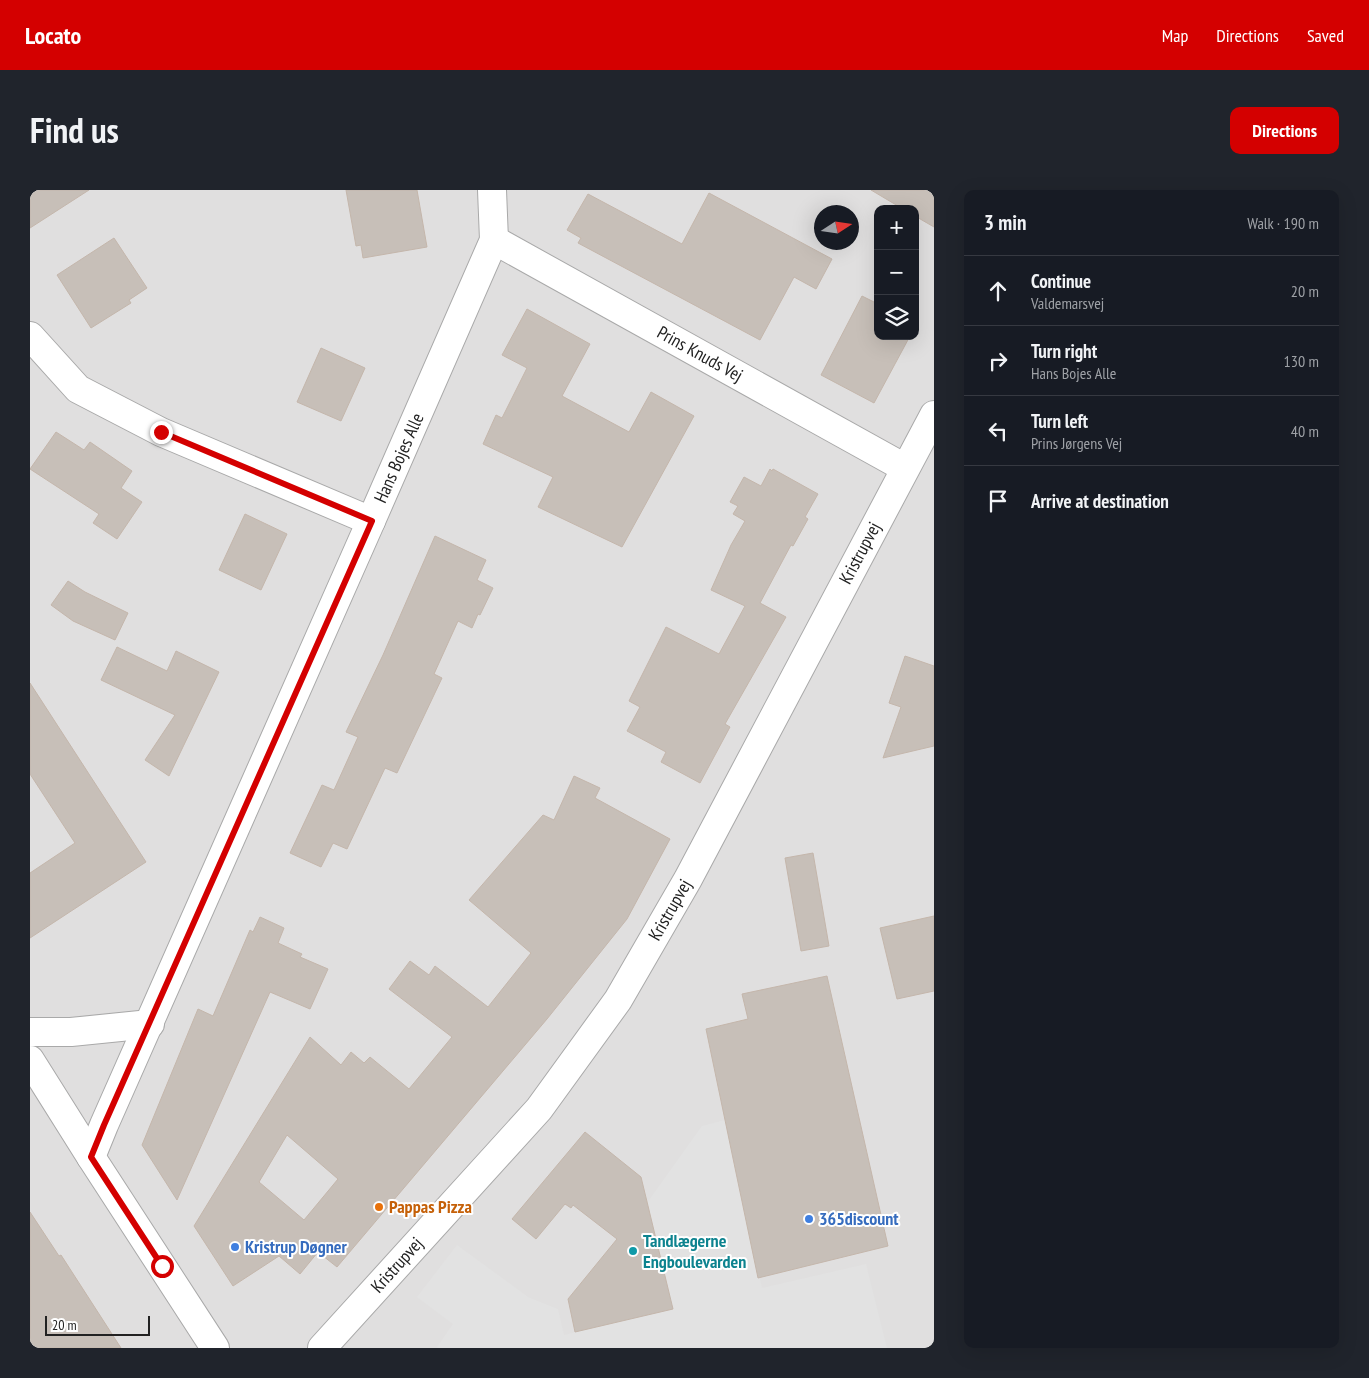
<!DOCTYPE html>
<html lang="en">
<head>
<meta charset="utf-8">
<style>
  :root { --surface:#171b24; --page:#20242c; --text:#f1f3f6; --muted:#9ea1a6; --line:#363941; --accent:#d40000 }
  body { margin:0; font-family:"PT Sans Narrow",sans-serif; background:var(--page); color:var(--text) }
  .controls { position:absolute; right:15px; top:15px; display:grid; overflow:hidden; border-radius:10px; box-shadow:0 5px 20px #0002 }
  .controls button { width:45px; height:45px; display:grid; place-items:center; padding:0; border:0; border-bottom:1px solid var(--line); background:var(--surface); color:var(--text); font:25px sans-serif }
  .compass { position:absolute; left:784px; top:15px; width:45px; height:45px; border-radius:50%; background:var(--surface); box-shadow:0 5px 20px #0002; rotate:78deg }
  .scale { position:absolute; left:15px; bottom:12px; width:105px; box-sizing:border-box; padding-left:5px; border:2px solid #222; border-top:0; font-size:14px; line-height:18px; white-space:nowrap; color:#222; -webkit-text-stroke:4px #fff; paint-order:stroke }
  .stop { position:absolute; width:15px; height:15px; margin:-11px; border:4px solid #d40000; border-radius:50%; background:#fff }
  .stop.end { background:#d40000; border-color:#fff; box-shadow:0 1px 5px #0008 }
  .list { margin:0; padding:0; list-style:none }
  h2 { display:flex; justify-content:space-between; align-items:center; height:65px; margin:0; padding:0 20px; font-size:21px }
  h2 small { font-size:16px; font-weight:400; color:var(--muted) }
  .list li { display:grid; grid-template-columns:32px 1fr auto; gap:15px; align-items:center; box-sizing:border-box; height:70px; padding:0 20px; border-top:1px solid var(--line) }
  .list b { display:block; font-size:19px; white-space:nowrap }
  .list p { margin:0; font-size:16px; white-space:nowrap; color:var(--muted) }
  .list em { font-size:16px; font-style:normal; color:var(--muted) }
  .icon { flex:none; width:28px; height:28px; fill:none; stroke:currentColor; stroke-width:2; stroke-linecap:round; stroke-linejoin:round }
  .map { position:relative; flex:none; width:904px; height:1158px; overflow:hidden; border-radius:10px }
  header { display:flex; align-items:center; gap:30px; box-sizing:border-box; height:70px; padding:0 25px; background:var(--accent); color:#fff }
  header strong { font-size:24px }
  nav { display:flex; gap:28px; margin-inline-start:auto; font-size:18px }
  .intro { display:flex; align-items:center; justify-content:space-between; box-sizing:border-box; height:120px; padding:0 30px }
  h1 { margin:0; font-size:35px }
  .button { padding:12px 22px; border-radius:10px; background:var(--accent); color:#fff; font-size:18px; font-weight:700 }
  main { display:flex; gap:30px; padding:0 30px }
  aside { flex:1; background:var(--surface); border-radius:10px; box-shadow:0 5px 20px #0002 }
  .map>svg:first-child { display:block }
  .residential { fill:#e0dfdf; fill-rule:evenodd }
  .parking { fill:#e2e2e2 }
  .building { fill:#c7bfb8; stroke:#c4b6ab; fill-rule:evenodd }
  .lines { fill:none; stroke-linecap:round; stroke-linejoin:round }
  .street-casing { stroke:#a9a9a9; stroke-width:30 }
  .street { stroke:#fff; stroke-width:28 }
  .route { stroke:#d40000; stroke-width:6 }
  .food-dot { fill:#e8710a; stroke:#fff; stroke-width:2 }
  .shop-dot { fill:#3f7fe0; stroke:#fff; stroke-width:2 }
  .culture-dot { fill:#0f9aa8; stroke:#fff; stroke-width:2 }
  .labels { text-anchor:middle; stroke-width:4; stroke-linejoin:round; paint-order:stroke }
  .street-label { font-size:18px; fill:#222; stroke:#fff }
  .food-label { font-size:18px; font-weight:bold; fill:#c56008; stroke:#fff; text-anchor:start }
  .shop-label { font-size:18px; font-weight:bold; fill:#366cbe; stroke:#fff; text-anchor:start }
  .culture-label { font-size:18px; font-weight:bold; fill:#0d838f; stroke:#fff; text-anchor:start }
</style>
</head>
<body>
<header>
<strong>Locato</strong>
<nav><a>Map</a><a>Directions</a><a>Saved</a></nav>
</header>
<div class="intro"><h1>Find us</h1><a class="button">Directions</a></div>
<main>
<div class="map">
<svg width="904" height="1158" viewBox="0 0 904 1158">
  <rect width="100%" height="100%" fill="#f2efe9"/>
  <path class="residential" d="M 0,0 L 904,0 L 904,1158 L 0,1158 ZM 848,19 L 885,19 L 885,146 L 848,146 ZM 792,22 L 822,22 L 822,52 L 792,52 Z"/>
  <path class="parking" d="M 695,930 L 732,1098 L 836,1074 L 857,1158 L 409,1158 L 407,1157 L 423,1134 L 387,1107 L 427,1055 L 498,1107 L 528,1119 L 534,1145 L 642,1119 L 617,1013 L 672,936 Z"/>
  <g class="building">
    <path d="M 0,0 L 59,0 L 0,38 Z"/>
    <path d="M 316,0 L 387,0 L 397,57 L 333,68 L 331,55 L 326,56 Z"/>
    <path d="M 841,0 L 904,0 L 904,37 L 885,26 L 885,19 L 873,19 Z"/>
    <path d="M 679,3 L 802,69 L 786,99 L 764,87 L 730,150 L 548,53 L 551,48 L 537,40 L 558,4 L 652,54 Z"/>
    <path d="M 84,48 L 117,98 L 99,110 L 101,113 L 61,138 L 27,85 Z"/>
    <path d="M 832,106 L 848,114 L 848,146 L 880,146 L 844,213 L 791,185 Z"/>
    <path d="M 497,119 L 560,154 L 532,206 L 599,242 L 621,202 L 664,226 L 592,357 L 508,317 L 523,287 L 453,254 L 466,225 L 472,228 L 497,178 L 472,165 Z"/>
    <path d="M 291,158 L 335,178 L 311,231 L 267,212 Z"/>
    <path d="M 26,242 L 54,260 L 60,252 L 102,281 L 91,298 L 112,312 L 87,349 L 63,333 L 69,324 L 0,279 Z"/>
    <path d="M 740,279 L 742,281 L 743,279 L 788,304 L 775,327 L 778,329 L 763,356 L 761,355 L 730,413 L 756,427 L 695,534 L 700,537 L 670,593 L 631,572 L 636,562 L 597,541 L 610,517 L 599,511 L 636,437 L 689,464 L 715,416 L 681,400 L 701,355 L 715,331 L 703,324 L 708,316 L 700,312 L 714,287 L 731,296 Z"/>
    <path d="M 215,324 L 257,344 L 231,400 L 189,380 Z"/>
    <path d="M 405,346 L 456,370 L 447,390 L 463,398 L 450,425 L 448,424 L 442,438 L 428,431 L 404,484 L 412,488 L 367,583 L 355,578 L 317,659 L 303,653 L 291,677 L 260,663 L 292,595 L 304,600 L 328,547 L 316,542 L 353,465 Z"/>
    <path d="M 38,391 L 55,402 L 98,423 L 85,450 L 43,431 L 21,415 Z"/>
    <path d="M 87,457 L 137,481 L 146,461 L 189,482 L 139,586 L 115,570 L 145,525 L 71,490 Z"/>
    <path d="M 875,466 L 904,476 L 904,556 L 853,568 L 871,517 L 859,513 Z"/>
    <path d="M 0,493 L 116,672 L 0,748 L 0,683 L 45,653 L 0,584 Z"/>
    <path d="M 544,586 L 570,598 L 565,608 L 640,649 L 597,729 L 517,829 L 307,1077 L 288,1062 L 270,1084 L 249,1066 L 203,1096 L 164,1036 L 280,847 L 311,875 L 321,862 L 334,873 L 340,867 L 379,899 L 422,847 L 359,799 L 380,771 L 399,785 L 405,776 L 458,817 L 501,763 L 439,710 L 513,625 L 524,630 ZM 257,945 L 308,989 L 274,1030 L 229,992 Z"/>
    <path d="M 783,663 L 799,756 L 771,761 L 755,668 Z"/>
    <path d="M 904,726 L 904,801 L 867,809 L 850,738 Z"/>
    <path d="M 230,727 L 254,738 L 248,753 L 272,764 L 270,767 L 298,779 L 280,819 L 240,802 L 147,1010 L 112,955 L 168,819 L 183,826 L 220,740 L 223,742 Z"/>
    <path d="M 797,786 L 858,1056 L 728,1088 L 676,839 L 718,829 L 712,804 Z"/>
    <path d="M 555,942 L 611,987 L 643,1119 L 545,1142 L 538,1109 L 587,1049 L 543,1015 L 541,1018 L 535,1014 L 506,1049 L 482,1029 Z"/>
    <path d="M 0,1022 L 29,1066 L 31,1065 L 91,1158 L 0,1158 Z"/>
  </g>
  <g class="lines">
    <defs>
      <g id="street">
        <path d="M 464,50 L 875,278"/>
        <path d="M 0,146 L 48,199 L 131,242 L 341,331"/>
        <path d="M 0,842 L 41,842 L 120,834"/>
        <path d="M 0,870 L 61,967 L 185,1158"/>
        <path d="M 61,967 L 74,935 L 341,331 L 464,50 L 462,0"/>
        <path d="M 292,1158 L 509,919 L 588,810 L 658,689 L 904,225"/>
      </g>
    </defs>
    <use href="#street" class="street-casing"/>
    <use href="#street" class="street"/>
  </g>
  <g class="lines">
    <path class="route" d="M 131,242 L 342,331 L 74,935 L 61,967 L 132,1076"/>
  </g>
  <circle class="food-dot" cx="349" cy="1017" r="5"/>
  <g class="shop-dot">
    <circle cx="779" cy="1029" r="5"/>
    <circle cx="205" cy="1057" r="5"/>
  </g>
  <circle class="culture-dot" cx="603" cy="1061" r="5"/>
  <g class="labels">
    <g class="street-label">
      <text transform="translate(670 164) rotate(29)" y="6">Prins Knuds Vej</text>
      <text transform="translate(369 268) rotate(-66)" y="6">Hans Bojes Alle</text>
      <text transform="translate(830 363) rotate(-62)" y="6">Kristrupvej</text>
      <text transform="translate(640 720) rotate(-60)" y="6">Kristrupvej</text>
      <text transform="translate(367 1075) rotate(-48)" y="6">Kristrupvej</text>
    </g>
    <g class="food-label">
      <text x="359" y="1023">Pappas Pizza</text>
    </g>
    <g class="shop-label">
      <text x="789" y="1035">365discount</text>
      <text x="215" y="1063">Kristrup Døgner</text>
    </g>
    <g class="culture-label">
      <text x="613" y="1057">Tandlægerne<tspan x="613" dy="21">Engboulevarden</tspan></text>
    </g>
  </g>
</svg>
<div class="controls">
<button>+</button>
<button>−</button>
<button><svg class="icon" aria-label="layers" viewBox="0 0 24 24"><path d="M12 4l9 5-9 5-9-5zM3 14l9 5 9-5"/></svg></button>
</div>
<svg class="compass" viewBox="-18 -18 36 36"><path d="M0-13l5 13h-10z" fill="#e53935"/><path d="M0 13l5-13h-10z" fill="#9ea1a6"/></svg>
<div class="scale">20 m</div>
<div class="stop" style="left:132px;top:1076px"></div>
<div class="stop end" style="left:131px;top:242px"></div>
</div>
<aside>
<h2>3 min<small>Walk · 190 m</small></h2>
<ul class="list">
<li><svg class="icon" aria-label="ahead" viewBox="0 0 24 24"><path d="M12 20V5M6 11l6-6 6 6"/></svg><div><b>Continue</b><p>Valdemarsvej</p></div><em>20 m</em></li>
<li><svg class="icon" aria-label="right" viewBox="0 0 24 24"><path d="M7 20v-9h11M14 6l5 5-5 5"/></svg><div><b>Turn right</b><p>Hans Bojes Alle</p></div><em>130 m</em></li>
<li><svg class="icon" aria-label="left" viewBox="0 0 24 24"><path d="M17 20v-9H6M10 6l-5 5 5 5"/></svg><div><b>Turn left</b><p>Prins Jørgens Vej</p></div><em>40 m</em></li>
<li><svg class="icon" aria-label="arrive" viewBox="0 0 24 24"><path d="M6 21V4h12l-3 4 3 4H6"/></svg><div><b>Arrive at destination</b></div></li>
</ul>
</aside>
</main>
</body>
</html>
